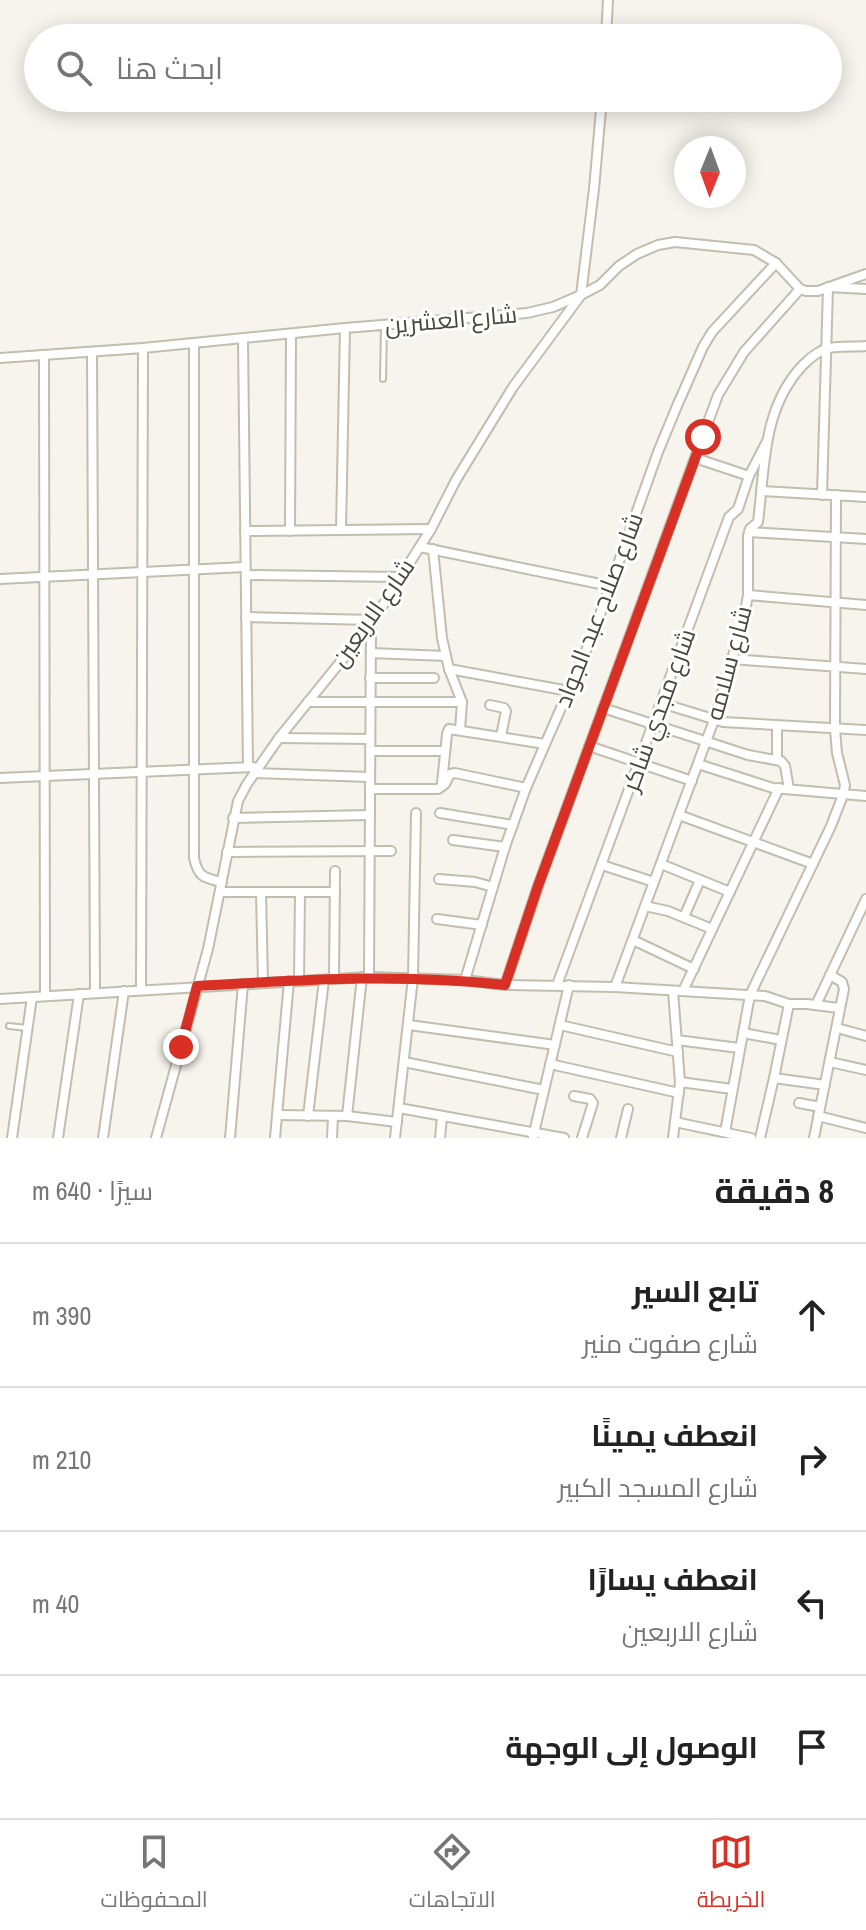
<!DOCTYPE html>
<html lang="ar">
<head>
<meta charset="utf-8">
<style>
  :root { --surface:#fff; --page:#f6f6f6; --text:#222; --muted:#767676; --line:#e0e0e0; --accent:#d93025 }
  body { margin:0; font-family:"Archivo Narrow",Cairo,sans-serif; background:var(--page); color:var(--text); direction:rtl }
  .compass { position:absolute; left:674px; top:136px; width:72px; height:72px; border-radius:50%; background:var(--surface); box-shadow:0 4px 20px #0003; rotate:181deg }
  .stop { position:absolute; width:24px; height:24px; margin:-18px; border:6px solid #d93025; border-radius:50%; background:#fff }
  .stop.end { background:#d93025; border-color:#fff; box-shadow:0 2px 8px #0008 }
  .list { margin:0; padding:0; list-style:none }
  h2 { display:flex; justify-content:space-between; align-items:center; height:104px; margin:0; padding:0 32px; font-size:34px }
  h2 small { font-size:26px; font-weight:400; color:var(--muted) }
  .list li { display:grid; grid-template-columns:52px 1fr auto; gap:24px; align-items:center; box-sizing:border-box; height:144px; padding:0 32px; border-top:2px solid var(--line) }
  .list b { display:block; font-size:30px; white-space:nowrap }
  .list p { margin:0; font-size:26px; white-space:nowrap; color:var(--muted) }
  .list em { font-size:26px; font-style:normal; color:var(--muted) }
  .icon { flex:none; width:44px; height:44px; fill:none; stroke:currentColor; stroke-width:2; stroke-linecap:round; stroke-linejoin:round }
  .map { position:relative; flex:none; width:866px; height:1138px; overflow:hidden; direction:ltr }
  .search { position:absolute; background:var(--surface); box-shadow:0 4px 20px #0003; left:24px; right:24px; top:24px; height:88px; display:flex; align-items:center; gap:20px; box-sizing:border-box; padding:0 28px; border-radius:44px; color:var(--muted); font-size:30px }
  .sheet { height:680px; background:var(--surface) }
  nav { display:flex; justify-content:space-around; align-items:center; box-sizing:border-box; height:112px; border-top:2px solid var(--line); background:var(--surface); font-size:22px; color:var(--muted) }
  nav a { display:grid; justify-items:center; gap:4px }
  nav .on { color:var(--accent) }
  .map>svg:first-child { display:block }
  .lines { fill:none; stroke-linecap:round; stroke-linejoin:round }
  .service-casing { stroke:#c1beae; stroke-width:8 }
  .minor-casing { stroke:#c1beae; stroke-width:12 }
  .service { stroke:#fff; stroke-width:4 }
  .minor { stroke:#fff; stroke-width:8 }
  .route { stroke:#d93025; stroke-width:10 }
  .labels { text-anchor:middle; stroke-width:6; stroke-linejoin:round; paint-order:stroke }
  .street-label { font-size:24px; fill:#4a4639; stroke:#fff }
</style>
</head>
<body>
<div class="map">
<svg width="866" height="1138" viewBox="0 0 866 1138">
  <rect width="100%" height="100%" fill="#f6f4ec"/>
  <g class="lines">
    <defs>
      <g id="service">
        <path d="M 383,379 L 384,326"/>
        <path d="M 9,1026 L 27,1028"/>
      </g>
      <g id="minor">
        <path d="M 606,38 L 608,0"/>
        <path d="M 243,339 L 248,767"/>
        <path d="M 194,344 L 194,858 C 198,877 204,878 222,882"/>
        <path d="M 92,352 L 95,993"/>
        <path d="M 44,355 L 45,996"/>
        <path d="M 0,358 L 143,348 L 345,328 L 527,313 L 553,307 L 581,295 L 600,285 L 619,266 L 637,254 L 658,245 L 675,242 L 754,250 L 776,263 L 800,289 L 806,291 L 818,291 L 866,274"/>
        <path d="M 695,458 L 749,476"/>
        <path d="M 762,491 L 866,497"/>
        <path d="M 822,495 L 828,287 L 866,289"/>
        <path d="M 341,530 L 345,328"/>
        <path d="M 245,531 L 431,529"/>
        <path d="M 290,531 L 291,334"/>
        <path d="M 749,532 L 866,539"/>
        <path d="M 420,547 L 610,586"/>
        <path d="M 433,549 L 442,638 L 449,669 L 462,702 L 460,730"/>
        <path d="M 246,575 L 401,577"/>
        <path d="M 0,579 L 245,567"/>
        <path d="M 748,595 L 866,605"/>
        <path d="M 246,617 L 373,620"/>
        <path d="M 371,653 L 446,656"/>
        <path d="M 732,659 L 866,669"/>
        <path d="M 449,669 L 569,691"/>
        <path d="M 370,678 L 434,678"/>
        <path d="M 308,702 L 462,702"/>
        <path d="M 661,703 L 723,722 L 866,730"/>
        <path d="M 490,705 L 504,708 L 506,711 L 501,736"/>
        <path d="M 603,708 L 748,755 L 781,761 L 785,766 L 789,789"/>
        <path d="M 279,738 L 370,739"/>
        <path d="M 589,746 L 692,781"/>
        <path d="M 370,751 L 445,751"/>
        <path d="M 777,760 L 777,726"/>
        <path d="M 698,764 L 773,788 L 866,796"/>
        <path d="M 254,773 L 370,777"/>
        <path d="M 0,778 L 253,767"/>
        <path d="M 442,783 L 447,734 L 449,729 L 545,744"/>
        <path d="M 370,789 L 438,789 L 445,784 L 450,774 L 455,773 L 526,788"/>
        <path d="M 440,813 L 513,825"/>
        <path d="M 679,815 L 813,864"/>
        <path d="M 233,818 L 370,815"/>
        <path d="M 453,840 L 505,847"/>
        <path d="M 227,852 L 391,851"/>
        <path d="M 661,864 L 730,892"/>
        <path d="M 602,865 L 654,882"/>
        <path d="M 439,879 L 475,882 L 493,887"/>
        <path d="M 220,892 L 335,892"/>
        <path d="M 261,892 L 263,983"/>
        <path d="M 645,906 L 668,911 L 712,929"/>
        <path d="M 684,917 L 700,880"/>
        <path d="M 437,919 L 482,925"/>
        <path d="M 633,940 L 694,969"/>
        <path d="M 369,977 L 371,624"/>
        <path d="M 334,979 L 335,871"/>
        <path d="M 465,980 L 505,847 L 526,788 L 592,637 L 658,452 L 677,406 L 703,347 L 712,332 L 776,263"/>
        <path d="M 299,981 L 300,892"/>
        <path d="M 505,985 L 538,886 L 718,395 L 744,352 L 800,289"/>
        <path d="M 557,985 L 729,517 L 738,509 L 749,476 L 766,443"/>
        <path d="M 615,987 L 714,720 L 732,659 L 744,617 L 748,595 L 748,536 L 750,529 L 758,522 C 765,467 762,408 803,365 C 809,359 820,350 829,348 C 841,346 854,347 866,346"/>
        <path d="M 141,990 L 143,348"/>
        <path d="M 683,991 L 779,788"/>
        <path d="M 0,999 L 369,977 L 465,980 L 505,985 L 615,987 L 765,996 L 789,1004 L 807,1004 L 839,1008"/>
        <path d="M 816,1005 L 866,899"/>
        <path d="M 409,1025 L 555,1045"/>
        <path d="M 560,1025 L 678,1052"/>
        <path d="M 837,1028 L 866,1036"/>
        <path d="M 743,1033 L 781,1040"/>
        <path d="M 677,1040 L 739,1048"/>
        <path d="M 404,1062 L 544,1090"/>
        <path d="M 830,1062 L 866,1070"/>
        <path d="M 550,1064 L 679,1093"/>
        <path d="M 774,1078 L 789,1004"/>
        <path d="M 680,1082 L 732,1089"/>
        <path d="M 574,1096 L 590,1099 L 593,1103 L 582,1138"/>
        <path d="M 799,1103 L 820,1107"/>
        <path d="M 399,1108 L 564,1138"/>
        <path d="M 277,1115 L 347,1116 L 397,1122"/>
        <path d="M 308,1116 L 324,980"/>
        <path d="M 347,1116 L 362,977"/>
        <path d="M 818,1116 L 866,1128"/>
        <path d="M 675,1122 L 751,1138"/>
        <path d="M 725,1132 L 750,995 L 831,826 L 843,795 L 845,785 L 837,753 L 835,729 L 836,495"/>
        <path d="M 533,1137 L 569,985"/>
        <path d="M 12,1138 L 32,997"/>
        <path d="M 58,1138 L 79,994"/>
        <path d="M 103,1138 L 124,991"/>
        <path d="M 156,1138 L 208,949 L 238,801 L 247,784 L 279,738 L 371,624 L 431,529 L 456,480 L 513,387 L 581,295 L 594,189 L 602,98"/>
        <path d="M 230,1138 L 243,984"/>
        <path d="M 275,1138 L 289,981"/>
        <path d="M 332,1138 L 333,1116"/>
        <path d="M 395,1138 L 413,978 L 416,813"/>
        <path d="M 440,1138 L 442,1117"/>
        <path d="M 621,1138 L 628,1109"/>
        <path d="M 673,1138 L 680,1082 L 673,991"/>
        <path d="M 760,1138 L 774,1078 L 825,1085"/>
        <path d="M 814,1138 L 844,989 L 842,982 L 830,975"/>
      </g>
    </defs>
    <use href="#service" class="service-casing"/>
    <use href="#minor" class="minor-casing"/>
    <use href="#service" class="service"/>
    <use href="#minor" class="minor"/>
  </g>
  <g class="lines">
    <path class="route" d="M 181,1047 L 197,986 C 301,980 402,973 505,985 L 538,886 L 703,437"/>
  </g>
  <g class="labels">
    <g class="street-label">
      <text transform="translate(451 320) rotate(-5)" y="8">شارع العشرين</text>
      <text transform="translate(599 610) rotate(-69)" y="8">شارع صلاح عبد الجواد</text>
      <text transform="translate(373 613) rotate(-55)" y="8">شارع الاربعين</text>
      <text transform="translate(729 663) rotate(-75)" y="8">شارع سلامه</text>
      <text transform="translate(659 710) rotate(-70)" y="8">شارع مجدي شاكر</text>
    </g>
  </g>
</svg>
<svg class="compass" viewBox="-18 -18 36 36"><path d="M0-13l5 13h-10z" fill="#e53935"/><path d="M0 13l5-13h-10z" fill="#767676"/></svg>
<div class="stop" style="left:703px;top:437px"></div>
<div class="stop end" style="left:181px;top:1047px"></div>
<div class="search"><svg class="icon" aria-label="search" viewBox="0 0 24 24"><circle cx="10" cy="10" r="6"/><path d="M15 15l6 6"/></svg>ابحث هنا</div>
</div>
<section class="sheet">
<h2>8 دقيقة<small>سيرًا · 640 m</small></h2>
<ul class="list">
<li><svg class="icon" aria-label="ahead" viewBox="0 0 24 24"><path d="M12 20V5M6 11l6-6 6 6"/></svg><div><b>تابع السير</b><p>شارع صفوت منير</p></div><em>390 m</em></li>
<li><svg class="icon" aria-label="right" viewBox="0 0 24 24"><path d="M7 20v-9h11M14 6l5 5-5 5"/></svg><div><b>انعطف يمينًا</b><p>شارع المسجد الكبير</p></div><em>210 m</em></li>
<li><svg class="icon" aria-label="left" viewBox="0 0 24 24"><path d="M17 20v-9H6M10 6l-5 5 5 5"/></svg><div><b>انعطف يسارًا</b><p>شارع الاربعين</p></div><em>40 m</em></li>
<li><svg class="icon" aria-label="arrive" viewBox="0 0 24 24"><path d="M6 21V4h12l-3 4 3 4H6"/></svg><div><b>الوصول إلى الوجهة</b></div></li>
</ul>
</section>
<nav>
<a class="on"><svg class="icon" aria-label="map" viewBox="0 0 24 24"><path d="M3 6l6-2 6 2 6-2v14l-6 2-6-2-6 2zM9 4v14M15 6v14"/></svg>الخريطة</a>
<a><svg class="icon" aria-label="directions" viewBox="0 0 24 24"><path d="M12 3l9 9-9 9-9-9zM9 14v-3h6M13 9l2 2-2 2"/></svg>الاتجاهات</a>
<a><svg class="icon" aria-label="saved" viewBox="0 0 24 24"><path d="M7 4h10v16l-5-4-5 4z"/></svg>المحفوظات</a>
</nav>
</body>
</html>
